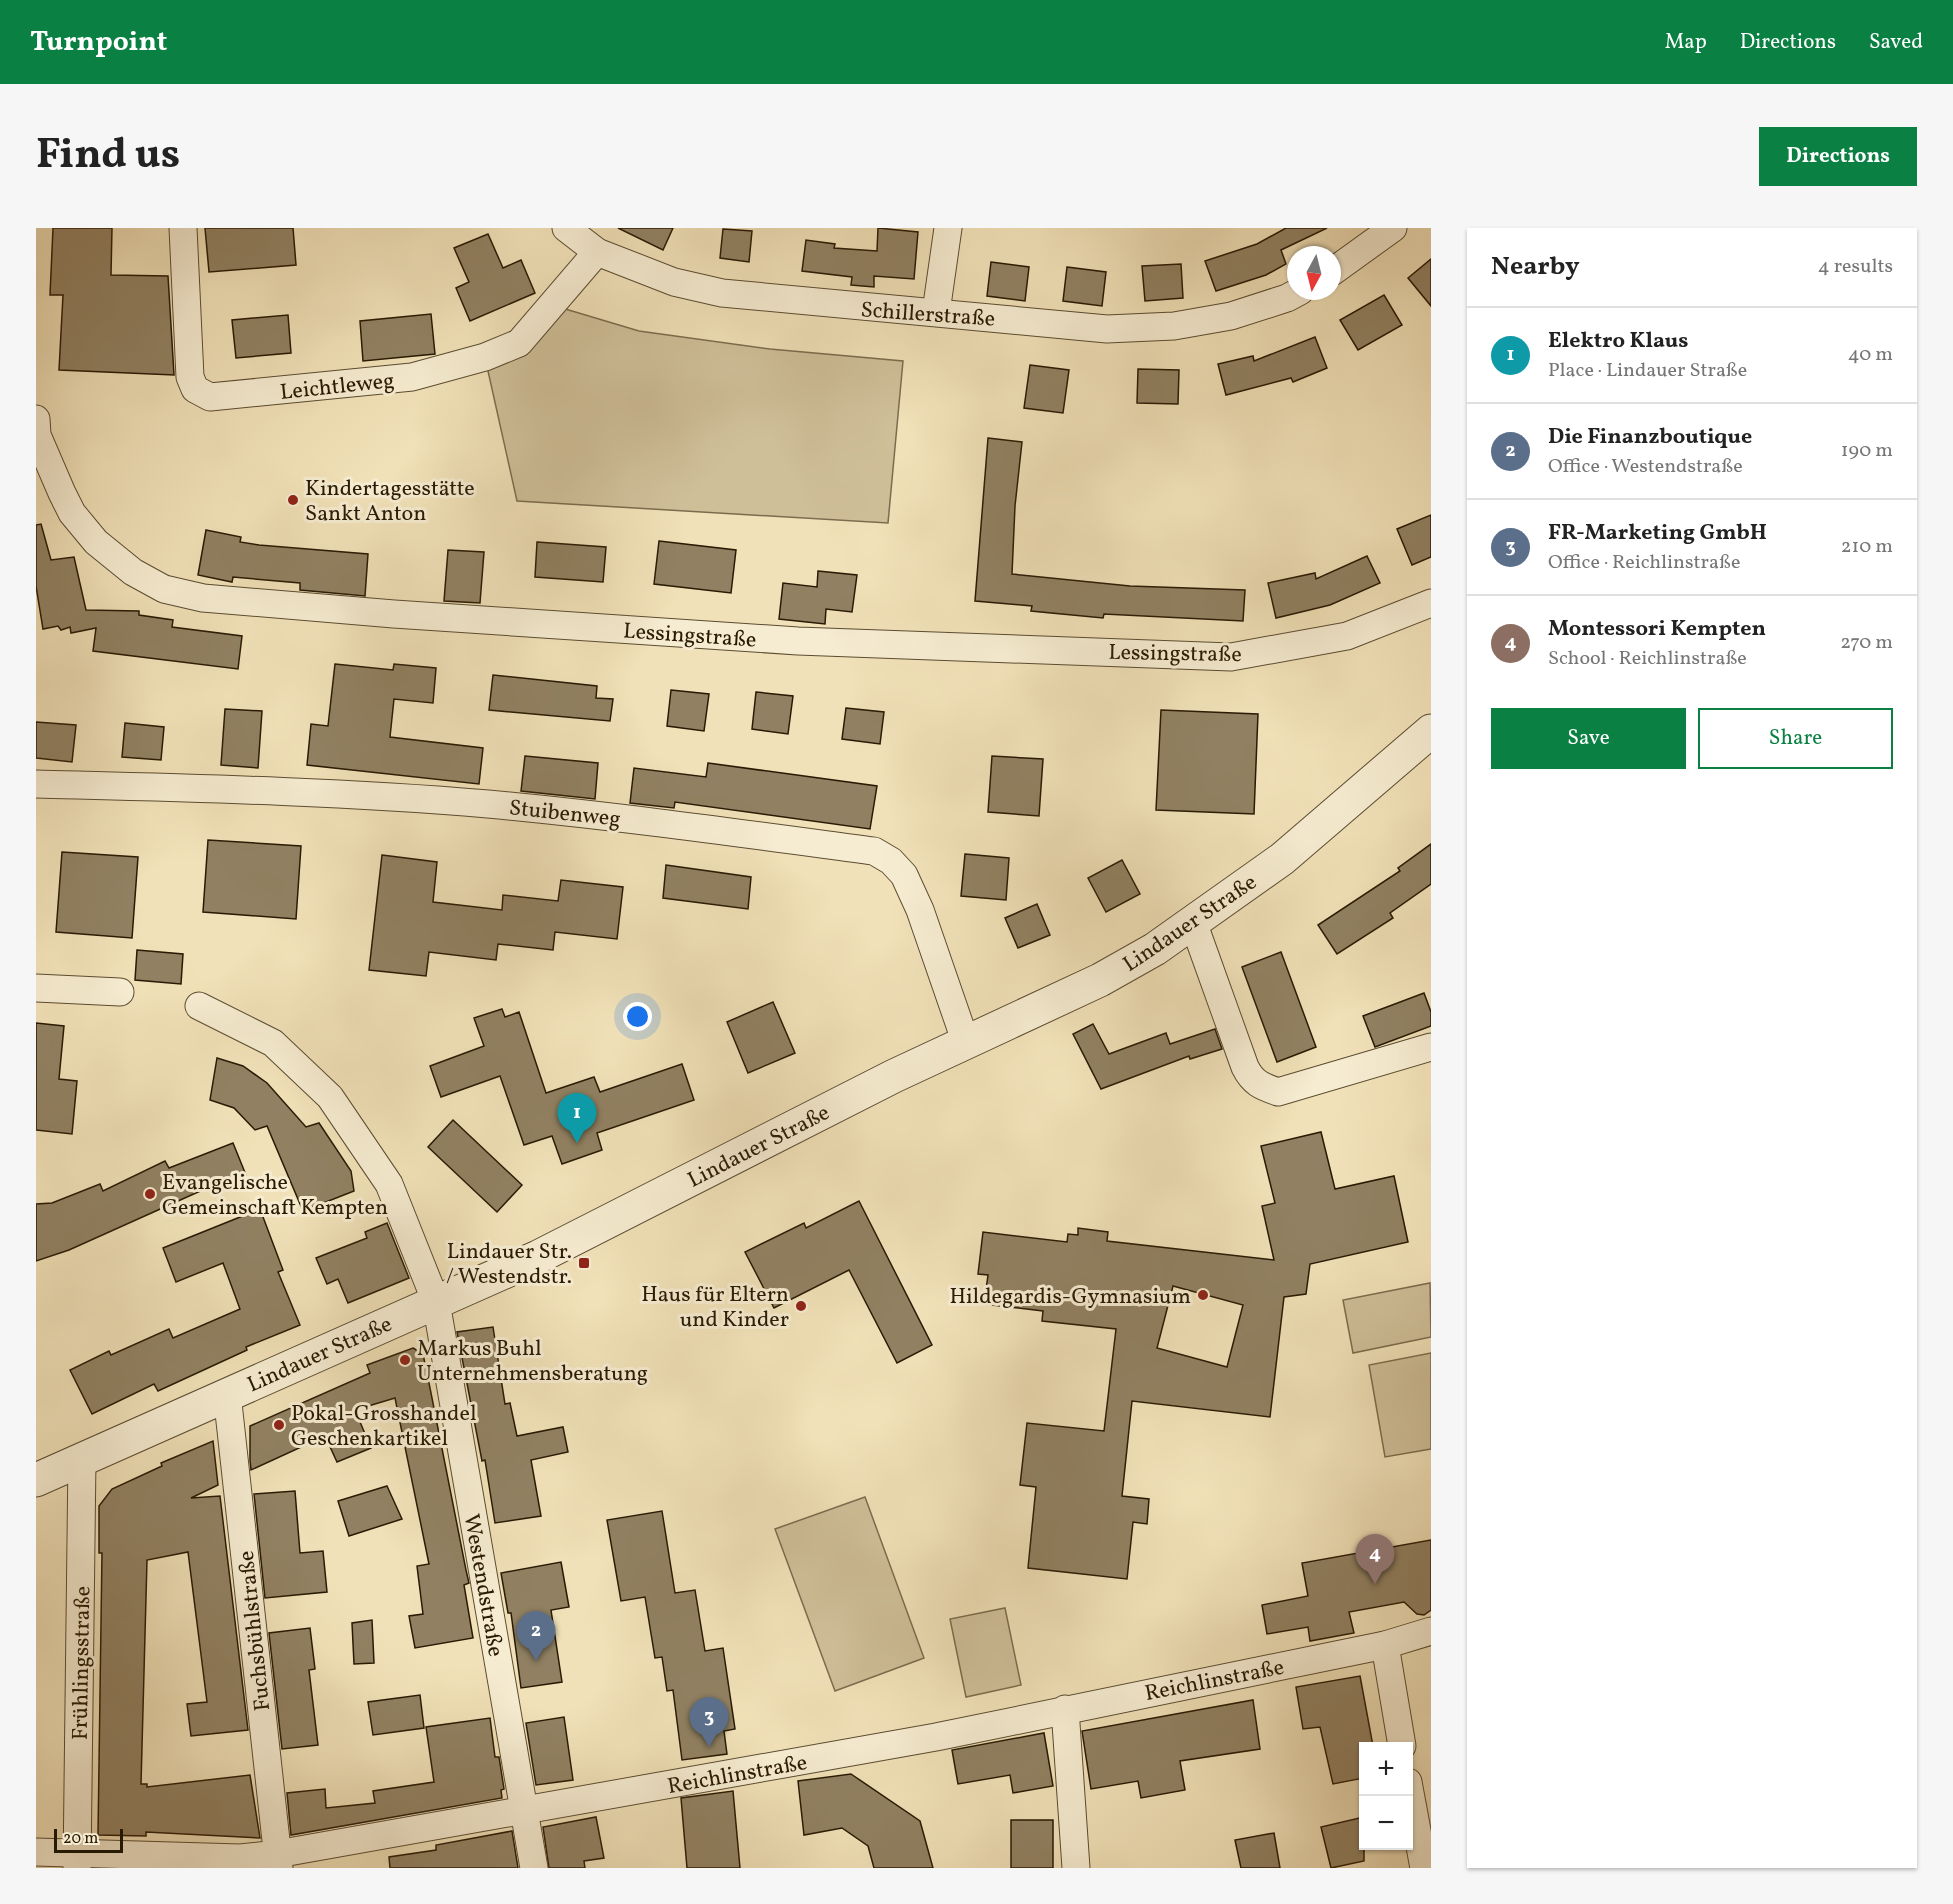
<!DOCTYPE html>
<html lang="en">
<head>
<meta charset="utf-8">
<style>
  :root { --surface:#fff; --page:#f6f6f6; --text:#222; --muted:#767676; --line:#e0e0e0; --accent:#0b8043 }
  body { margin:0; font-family:Vollkorn,serif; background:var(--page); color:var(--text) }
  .controls { position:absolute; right:18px; bottom:18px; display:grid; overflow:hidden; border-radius:0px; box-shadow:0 2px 4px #0004 }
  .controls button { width:54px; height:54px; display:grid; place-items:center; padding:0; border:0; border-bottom:2px solid var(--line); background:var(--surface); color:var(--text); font:30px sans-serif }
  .compass { position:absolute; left:1251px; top:18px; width:54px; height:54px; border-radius:50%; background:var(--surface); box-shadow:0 2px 4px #0004; rotate:187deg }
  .scale { position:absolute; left:18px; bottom:15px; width:69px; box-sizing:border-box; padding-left:6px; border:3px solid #291a04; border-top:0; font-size:16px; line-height:21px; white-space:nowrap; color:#291a04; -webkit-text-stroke:4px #f6ecd1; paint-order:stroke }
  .you { position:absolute; left:602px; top:789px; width:21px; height:21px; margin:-15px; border:4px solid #fff; border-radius:50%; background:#1a73e8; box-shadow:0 0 0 9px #1a73e833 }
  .badge { display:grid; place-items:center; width:39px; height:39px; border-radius:50%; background:var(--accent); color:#fff; font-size:20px; font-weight:700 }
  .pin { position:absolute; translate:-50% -50px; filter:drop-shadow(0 2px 3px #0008) }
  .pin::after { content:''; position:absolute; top:32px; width:21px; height:18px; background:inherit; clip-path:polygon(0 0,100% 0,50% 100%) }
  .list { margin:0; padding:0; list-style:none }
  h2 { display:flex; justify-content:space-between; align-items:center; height:78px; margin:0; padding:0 24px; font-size:26px }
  h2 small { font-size:20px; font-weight:400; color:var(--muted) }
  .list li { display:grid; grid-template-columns:39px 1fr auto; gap:18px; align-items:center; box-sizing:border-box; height:96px; padding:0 24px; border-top:2px solid var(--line) }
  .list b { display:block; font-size:22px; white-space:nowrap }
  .list p { margin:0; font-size:20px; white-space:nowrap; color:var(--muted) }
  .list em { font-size:20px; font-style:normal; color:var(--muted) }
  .actions { display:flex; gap:12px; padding:18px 24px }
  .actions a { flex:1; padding:14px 0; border:2px solid var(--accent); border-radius:0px; text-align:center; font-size:21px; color:var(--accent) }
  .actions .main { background:var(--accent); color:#fff }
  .map { position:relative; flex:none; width:1395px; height:1640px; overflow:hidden; border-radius:0px }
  header { display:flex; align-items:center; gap:36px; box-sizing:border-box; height:84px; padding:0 30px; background:var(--accent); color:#fff }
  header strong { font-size:28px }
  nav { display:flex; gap:33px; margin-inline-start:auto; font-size:21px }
  .intro { display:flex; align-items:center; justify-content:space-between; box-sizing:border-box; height:144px; padding:0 36px }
  h1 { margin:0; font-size:42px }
  .button { padding:15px 27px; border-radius:0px; background:var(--accent); color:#fff; font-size:21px; font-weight:700 }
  main { display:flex; gap:36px; padding:0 36px }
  aside { flex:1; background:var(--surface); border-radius:0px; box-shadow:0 2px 4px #0004 }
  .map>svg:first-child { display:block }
  .green { fill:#cfbf99; stroke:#7c6c4e; stroke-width:1.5 }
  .building { fill:#918162; stroke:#291a04; stroke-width:1.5; fill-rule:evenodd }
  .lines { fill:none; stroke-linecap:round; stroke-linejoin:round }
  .minor-casing { stroke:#5b4c31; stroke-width:29 }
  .tertiary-casing { stroke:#5b4c31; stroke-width:35 }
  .minor { stroke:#f6ecd1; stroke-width:27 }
  .tertiary { stroke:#f6ecd1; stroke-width:33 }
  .poi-dot { fill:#8f2418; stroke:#f6ecd1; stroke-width:2 }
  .labels { text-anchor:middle; stroke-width:6; stroke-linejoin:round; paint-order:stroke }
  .street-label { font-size:22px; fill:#291a04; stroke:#f6ecd1 }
  .poi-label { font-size:22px; fill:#291a04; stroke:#f6ecd1; text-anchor:start }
</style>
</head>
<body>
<header>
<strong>Turnpoint</strong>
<nav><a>Map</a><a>Directions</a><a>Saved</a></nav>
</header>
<div class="intro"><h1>Find us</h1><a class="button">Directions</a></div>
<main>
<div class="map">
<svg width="1395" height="1640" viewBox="0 0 1395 1640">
  <rect width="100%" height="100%" fill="#f1e1b8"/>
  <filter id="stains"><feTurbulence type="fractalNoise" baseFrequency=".00333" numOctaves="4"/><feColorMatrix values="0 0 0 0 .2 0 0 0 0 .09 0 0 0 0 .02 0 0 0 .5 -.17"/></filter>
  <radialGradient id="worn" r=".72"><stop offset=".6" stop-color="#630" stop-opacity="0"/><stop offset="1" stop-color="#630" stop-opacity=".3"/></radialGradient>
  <g class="green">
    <path d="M 526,80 L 603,103 L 734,121 L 867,133 L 852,295 L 481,273 L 450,134 Z"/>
    <path d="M 1394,1055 L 1395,1109 L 1317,1125 L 1307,1072 Z"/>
    <path d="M 1395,1125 L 1395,1221 L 1349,1229 L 1333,1137 Z"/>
    <path d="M 829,1269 L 888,1430 L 799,1463 L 739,1301 Z"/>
    <path d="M 969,1380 L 985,1457 L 930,1469 L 914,1391 Z"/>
  </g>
  <g class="building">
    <path d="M 17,0 L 76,0 L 75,47 L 132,48 L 138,147 L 23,142 L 27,67 L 14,67 Z"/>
    <path d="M 169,0 L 257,0 L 260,37 L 173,44 Z"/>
    <path d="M 582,0 L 637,0 L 627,22 Z"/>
    <path d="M 842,0 L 882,4 L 878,51 L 838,48 L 838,59 L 815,57 L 816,49 L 766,43 L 770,12 L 799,16 L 798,20 L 841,23 Z"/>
    <path d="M 1250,0 L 1291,0 L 1245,22 L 1250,36 L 1230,47 L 1180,63 L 1169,33 L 1221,16 Z"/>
    <path d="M 687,1 L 716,3 L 713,34 L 684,30 Z"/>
    <path d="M 452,6 L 467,40 L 485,32 L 499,65 L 434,93 L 420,60 L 433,54 L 418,20 Z"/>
    <path d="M 1395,31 L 1395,78 L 1372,50 Z"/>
    <path d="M 955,34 L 993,39 L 989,73 L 951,68 Z"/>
    <path d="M 1145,36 L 1147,70 L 1109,73 L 1106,38 Z"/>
    <path d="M 1031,39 L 1070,44 L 1066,78 L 1027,73 Z"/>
    <path d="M 1348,67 L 1366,97 L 1322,122 L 1304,92 Z"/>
    <path d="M 395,86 L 399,126 L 327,133 L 324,93 Z"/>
    <path d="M 252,87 L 255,125 L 200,130 L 196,92 Z"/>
    <path d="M 1279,109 L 1291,140 L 1257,154 L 1255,150 L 1190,167 L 1182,136 L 1217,128 L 1218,133 Z"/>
    <path d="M 994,137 L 1033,142 L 1027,185 L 988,180 Z"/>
    <path d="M 1102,141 L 1143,142 L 1142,176 L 1101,175 Z"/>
    <path d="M 952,210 L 986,214 L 979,278 L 976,346 L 1094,358 L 1209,362 L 1207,393 L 1068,386 L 1067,390 L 995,383 L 996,378 L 939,373 Z"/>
    <path d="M 1395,287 L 1395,329 L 1376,337 L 1361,301 Z"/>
    <path d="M 5,296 L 15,332 L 38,329 L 50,382 L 103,383 L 103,387 L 137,392 L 136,399 L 206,408 L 202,441 L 57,423 L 60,400 L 35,405 L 34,399 L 25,402 L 22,398 L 7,401 L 0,358 L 0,297 Z"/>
    <path d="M 170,302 L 205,309 L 204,314 L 223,317 L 332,326 L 329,368 L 264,362 L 264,355 L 197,349 L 196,354 L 162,347 Z"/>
    <path d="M 623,313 L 700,322 L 695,365 L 618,356 Z"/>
    <path d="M 501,314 L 570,319 L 567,354 L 499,349 Z"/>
    <path d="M 412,322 L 448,324 L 444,375 L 408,373 Z"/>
    <path d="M 1331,328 L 1344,355 L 1294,377 L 1240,390 L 1232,355 L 1279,345 L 1280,351 Z"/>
    <path d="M 782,343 L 821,347 L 816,384 L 790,381 L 789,396 L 743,391 L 747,355 L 781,359 Z"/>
    <path d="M 299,436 L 357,442 L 358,436 L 400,440 L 397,475 L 358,471 L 354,509 L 447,520 L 443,556 L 271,537 L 275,496 L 292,498 Z"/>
    <path d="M 457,447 L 561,458 L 560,470 L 577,471 L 574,493 L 453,482 Z"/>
    <path d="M 635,462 L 673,466 L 668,503 L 631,498 Z"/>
    <path d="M 720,464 L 757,468 L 752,506 L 716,501 Z"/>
    <path d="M 810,480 L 848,484 L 844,516 L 806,511 Z"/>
    <path d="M 189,481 L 226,483 L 222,540 L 185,537 Z"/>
    <path d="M 1125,482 L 1222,486 L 1218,586 L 1120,582 Z"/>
    <path d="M 0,494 L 40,497 L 36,534 L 0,530 Z"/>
    <path d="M 89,495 L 128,499 L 125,532 L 86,529 Z"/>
    <path d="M 489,528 L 562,535 L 559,571 L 485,563 Z"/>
    <path d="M 956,528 L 1007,531 L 1003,588 L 952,584 Z"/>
    <path d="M 672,535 L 841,558 L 834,601 L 639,574 L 638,580 L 594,575 L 598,540 L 670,549 Z"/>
    <path d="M 172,612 L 265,618 L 260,691 L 167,684 Z"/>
    <path d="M 1395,616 L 1395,656 L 1354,685 L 1357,690 L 1301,726 L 1282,697 L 1364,643 L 1362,640 Z"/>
    <path d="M 26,624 L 102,629 L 96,710 L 20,704 Z"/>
    <path d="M 929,626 L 973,630 L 970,672 L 925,668 Z"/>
    <path d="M 346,627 L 401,634 L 397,674 L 466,682 L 467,667 L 522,673 L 525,652 L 587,659 L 581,711 L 519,704 L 517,722 L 462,716 L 460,732 L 393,724 L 390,748 L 333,742 Z"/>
    <path d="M 1086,632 L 1104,666 L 1070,684 L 1052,650 Z"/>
    <path d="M 630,637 L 715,649 L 712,681 L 627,670 Z"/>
    <path d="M 1001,676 L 1014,707 L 982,720 L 969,690 Z"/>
    <path d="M 101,722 L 147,726 L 145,756 L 99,752 Z"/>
    <path d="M 1245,724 L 1280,819 L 1241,834 L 1206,739 Z"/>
    <path d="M 1388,765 L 1395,784 L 1395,798 L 1339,819 L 1327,788 Z"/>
    <path d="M 737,774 L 759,825 L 712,845 L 691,794 Z"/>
    <path d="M 466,781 L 469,789 L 483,784 L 510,865 L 558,849 L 564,864 L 646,836 L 658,872 L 561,905 L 566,922 L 526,936 L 516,908 L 488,917 L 464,848 L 405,869 L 394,838 L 448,818 L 438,790 Z"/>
    <path d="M 0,795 L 28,798 L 23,851 L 41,853 L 36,906 L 0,902 Z"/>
    <path d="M 1057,796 L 1073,826 L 1130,805 L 1134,816 L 1179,801 L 1186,821 L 1154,831 L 1153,828 L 1065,861 L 1037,806 Z"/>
    <path d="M 181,830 L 207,838 L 231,855 L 270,899 L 283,895 L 315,943 L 318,963 L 267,983 L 231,898 L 219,902 L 198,880 L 174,872 Z"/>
    <path d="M 417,892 L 486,957 L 461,984 L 392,919 Z"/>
    <path d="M 1285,904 L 1299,961 L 1358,948 L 1372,1014 L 1274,1036 L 1270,1066 L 1248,1069 L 1234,1189 L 1096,1173 L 1086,1268 L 1113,1271 L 1111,1296 L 1097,1294 L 1091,1351 L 992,1340 L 1000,1259 L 984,1257 L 991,1195 L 1068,1203 L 1080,1101 L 1006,1093 L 1007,1083 L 948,1076 L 952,1047 L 942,1046 L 947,1004 L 1031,1014 L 1032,1006 L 1042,1007 L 1042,1000 L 1072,1004 L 1071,1013 L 1238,1032 L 1226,978 L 1239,975 L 1225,918 ZM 1137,1058 L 1207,1077 L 1191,1139 L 1121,1120 Z"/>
    <path d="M 197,915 L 210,947 L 172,962 L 171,960 L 33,1022 L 0,1033 L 0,976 L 16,975 L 64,956 L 67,963 L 129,933 L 133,940 Z"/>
    <path d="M 823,973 L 896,1117 L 861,1135 L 813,1042 L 738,1080 L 709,1024 L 768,995 L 770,1000 Z"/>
    <path d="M 224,981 L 247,1042 L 242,1044 L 264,1097 L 210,1119 L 211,1122 L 122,1163 L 118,1156 L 56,1186 L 34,1142 L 73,1123 L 75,1127 L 133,1101 L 137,1110 L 204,1081 L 187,1035 L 140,1054 L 127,1020 Z"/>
    <path d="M 351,995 L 373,1050 L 312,1075 L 302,1051 L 291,1056 L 280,1030 L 331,1010 L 329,1004 Z"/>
    <path d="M 457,1099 L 469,1176 L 474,1175 L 481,1208 L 527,1199 L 532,1224 L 495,1232 L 505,1288 L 459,1295 L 449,1232 L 446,1233 L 421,1104 Z"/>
    <path d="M 377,1120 L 387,1126 L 395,1165 L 430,1342 L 433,1355 L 428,1357 L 437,1410 L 379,1420 L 373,1388 L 387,1386 L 381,1338 L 393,1336 L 359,1170 L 319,1182 L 335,1220 L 301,1234 L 289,1208 L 215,1242 L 214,1232 L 214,1198 L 334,1145 L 331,1137 Z"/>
    <path d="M 177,1213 L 182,1257 L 155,1270 L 184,1268 L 212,1502 L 155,1508 L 151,1476 L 171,1474 L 152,1324 L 111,1332 L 105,1556 L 111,1556 L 111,1559 L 214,1547 L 224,1610 L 110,1604 L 110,1608 L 62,1607 L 66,1325 L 63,1325 L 63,1278 L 76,1261 L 126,1238 L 125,1235 Z"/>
    <path d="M 351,1258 L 366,1291 L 313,1308 L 302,1273 Z"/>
    <path d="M 259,1263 L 264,1325 L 287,1323 L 291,1364 L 229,1370 L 218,1266 Z"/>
    <path d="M 626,1283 L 639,1365 L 659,1362 L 669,1423 L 687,1420 L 699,1501 L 688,1503 L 691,1526 L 646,1532 L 637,1462 L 631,1463 L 626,1429 L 619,1430 L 609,1369 L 585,1373 L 571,1292 Z"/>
    <path d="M 1395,1312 L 1395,1382 L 1388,1387 L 1381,1386 L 1368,1374 L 1313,1384 L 1318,1405 L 1274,1413 L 1272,1399 L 1231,1406 L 1226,1377 L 1272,1368 L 1266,1335 Z"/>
    <path d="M 525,1334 L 533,1379 L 515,1382 L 526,1454 L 485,1460 L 475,1385 L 472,1385 L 465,1345 Z"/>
    <path d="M 336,1392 L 338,1435 L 318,1436 L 316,1395 Z"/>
    <path d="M 274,1400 L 279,1441 L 273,1442 L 282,1517 L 246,1521 L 233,1405 Z"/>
    <path d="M 1324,1448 L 1337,1518 L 1328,1518 L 1328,1550 L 1297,1556 L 1284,1499 L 1267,1501 L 1260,1459 Z"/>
    <path d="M 384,1467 L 388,1500 L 337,1507 L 332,1474 Z"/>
    <path d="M 1217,1472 L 1224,1521 L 1144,1533 L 1149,1562 L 1105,1570 L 1102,1553 L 1055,1561 L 1046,1503 Z"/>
    <path d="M 528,1489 L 537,1552 L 500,1557 L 490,1495 Z"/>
    <path d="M 454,1490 L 459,1529 L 463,1529 L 468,1561 L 465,1562 L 466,1570 L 255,1607 L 251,1565 L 289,1561 L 290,1580 L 339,1575 L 337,1563 L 398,1554 L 390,1499 Z"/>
    <path d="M 1008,1505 L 1017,1558 L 977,1565 L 974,1547 L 922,1556 L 916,1522 Z"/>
    <path d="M 815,1546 L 884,1593 L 897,1640 L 838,1640 L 832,1618 L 806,1600 L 768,1607 L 762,1553 Z"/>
    <path d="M 697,1563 L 704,1640 L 651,1640 L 645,1570 Z"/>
    <path d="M 560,1589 L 568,1630 L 548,1633 L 549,1640 L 513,1640 L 507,1599 Z"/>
    <path d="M 1328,1589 L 1328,1633 L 1295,1640 L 1285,1599 Z"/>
    <rect x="975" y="1592" width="42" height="48"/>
    <path d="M 476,1603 L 482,1640 L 354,1640 L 353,1629 L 400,1622 L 400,1617 Z"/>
    <path d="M 1238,1605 L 1244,1640 L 1205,1640 L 1199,1612 Z"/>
  </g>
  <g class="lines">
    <defs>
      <g id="minor">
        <path d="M 147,0 L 154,149 L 159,161 L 174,169 L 376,149 L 449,129 L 483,115 L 561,24"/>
        <path d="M 530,0 L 561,24 L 638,54 L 686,65 L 1071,101 L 1138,98 L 1195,88 L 1251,70 L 1264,63"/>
        <path d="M 1296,44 L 1357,0"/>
        <path d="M 900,84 L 912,0"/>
        <path d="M 0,191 L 1,207 L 26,265 L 36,285 L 60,314 L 97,344 L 128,361 L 167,370 L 358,386 L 762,413 L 1195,429 L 1311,408 L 1395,375"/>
        <path d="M 0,556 C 151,560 302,563 452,576 C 581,588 710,606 838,623 L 855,633 L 868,647 L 884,682 L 930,815"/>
        <path d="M 1157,694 L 1209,839 C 1217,855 1225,858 1242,864 L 1395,819"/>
        <path d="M 0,760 L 84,764"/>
        <path d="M 163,778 L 237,815 L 294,869 L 353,956 L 400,1074 L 498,1640"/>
        <path d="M 191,1166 L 243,1640"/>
        <path d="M 1349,1417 L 1366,1518"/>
        <path d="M 1029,1481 L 1040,1640"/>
        <path d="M 1372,1554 L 1388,1640"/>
        <path d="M 0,1624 L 204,1630 L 241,1626 L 900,1509 L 1349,1417 L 1395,1403"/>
        <path d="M 41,1640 L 46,1230"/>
      </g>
      <path id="tertiary" d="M 0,1252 L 502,1029 L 858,848 L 1064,752 L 1119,721 L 1246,631 L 1395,503"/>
    </defs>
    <use href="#minor" class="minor-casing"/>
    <use href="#tertiary" class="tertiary-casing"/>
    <use href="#minor" class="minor"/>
    <use href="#tertiary" class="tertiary"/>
  </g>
  <g class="poi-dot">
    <circle cx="257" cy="272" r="6"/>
    <circle cx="114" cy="966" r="6"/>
    <rect x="542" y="1029" width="12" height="12" rx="3"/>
    <circle cx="1167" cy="1067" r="6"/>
    <circle cx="765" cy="1078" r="6"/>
    <circle cx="369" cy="1132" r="6"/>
    <circle cx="243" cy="1197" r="6"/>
  </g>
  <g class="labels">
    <g class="street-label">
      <text transform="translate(892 85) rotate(4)" y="8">Schillerstraße</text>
      <text transform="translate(301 157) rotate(-6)" y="8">Leichtleweg</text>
      <text transform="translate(654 406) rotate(4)" y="8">Lessingstraße</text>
      <text transform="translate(1139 424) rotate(1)" y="8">Lessingstraße</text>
      <text transform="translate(529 584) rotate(6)" y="8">Stuibenweg</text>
      <text transform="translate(1153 694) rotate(-34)" y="8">Lindauer Straße</text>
      <text transform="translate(722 917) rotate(-27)" y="8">Lindauer Straße</text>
      <text transform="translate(283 1125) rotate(-24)" y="8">Lindauer Straße</text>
      <text transform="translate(449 1357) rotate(80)" y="8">Westendstraße</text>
      <text transform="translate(217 1403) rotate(-96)" y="8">Fuchsbühlstraße</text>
      <text transform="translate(44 1435) rotate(-89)" y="8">Frühlingsstraße</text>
      <text transform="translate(1178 1451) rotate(-11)" y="8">Reichlinstraße</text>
      <text transform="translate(701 1545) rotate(-10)" y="8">Reichlinstraße</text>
    </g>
    <g class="poi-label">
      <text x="269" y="267">Kindertagesstätte<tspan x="269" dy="25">Sankt Anton</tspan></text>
      <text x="126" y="961">Evangelische<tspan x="126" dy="25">Gemeinschaft Kempten</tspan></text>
      <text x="536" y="1030" text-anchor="end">Lindauer Str.<tspan x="536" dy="25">/ Westendstr.</tspan></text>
      <text x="753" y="1073" text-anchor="end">Haus für Eltern<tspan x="753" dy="25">und Kinder</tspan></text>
      <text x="1155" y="1075" text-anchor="end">Hildegardis-Gymnasium</text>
      <text x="381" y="1127">Markus Buhl<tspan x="381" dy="25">Unternehmensberatung</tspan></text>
      <text x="255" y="1192">Pokal-Grosshandel<tspan x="255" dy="25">Geschenkartikel</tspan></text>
    </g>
  </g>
  <rect width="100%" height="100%" filter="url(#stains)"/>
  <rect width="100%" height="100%" fill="url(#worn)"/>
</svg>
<div class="controls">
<button>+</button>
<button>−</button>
</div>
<svg class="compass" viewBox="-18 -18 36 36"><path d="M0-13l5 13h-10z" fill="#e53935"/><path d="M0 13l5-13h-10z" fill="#767676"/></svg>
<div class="scale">20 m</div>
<div class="you"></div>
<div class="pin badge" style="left:541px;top:915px;background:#0f9aa8">1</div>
<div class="pin badge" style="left:500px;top:1433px;background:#5c6f8a">2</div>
<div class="pin badge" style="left:673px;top:1519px;background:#5c6f8a">3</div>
<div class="pin badge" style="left:1339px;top:1356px;background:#8d6e63">4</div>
</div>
<aside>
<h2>Nearby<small>4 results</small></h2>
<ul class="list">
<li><span class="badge" style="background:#0f9aa8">1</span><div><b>Elektro Klaus</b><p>Place · Lindauer Straße</p></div><em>40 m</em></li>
<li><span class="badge" style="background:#5c6f8a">2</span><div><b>Die Finanzboutique</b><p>Office · Westendstraße</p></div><em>190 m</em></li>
<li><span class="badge" style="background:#5c6f8a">3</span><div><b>FR-Marketing GmbH</b><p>Office · Reichlinstraße</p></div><em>210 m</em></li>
<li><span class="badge" style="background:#8d6e63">4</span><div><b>Montessori Kempten</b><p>School · Reichlinstraße</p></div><em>270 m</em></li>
</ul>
<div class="actions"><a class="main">Save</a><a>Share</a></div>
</aside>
</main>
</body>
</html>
